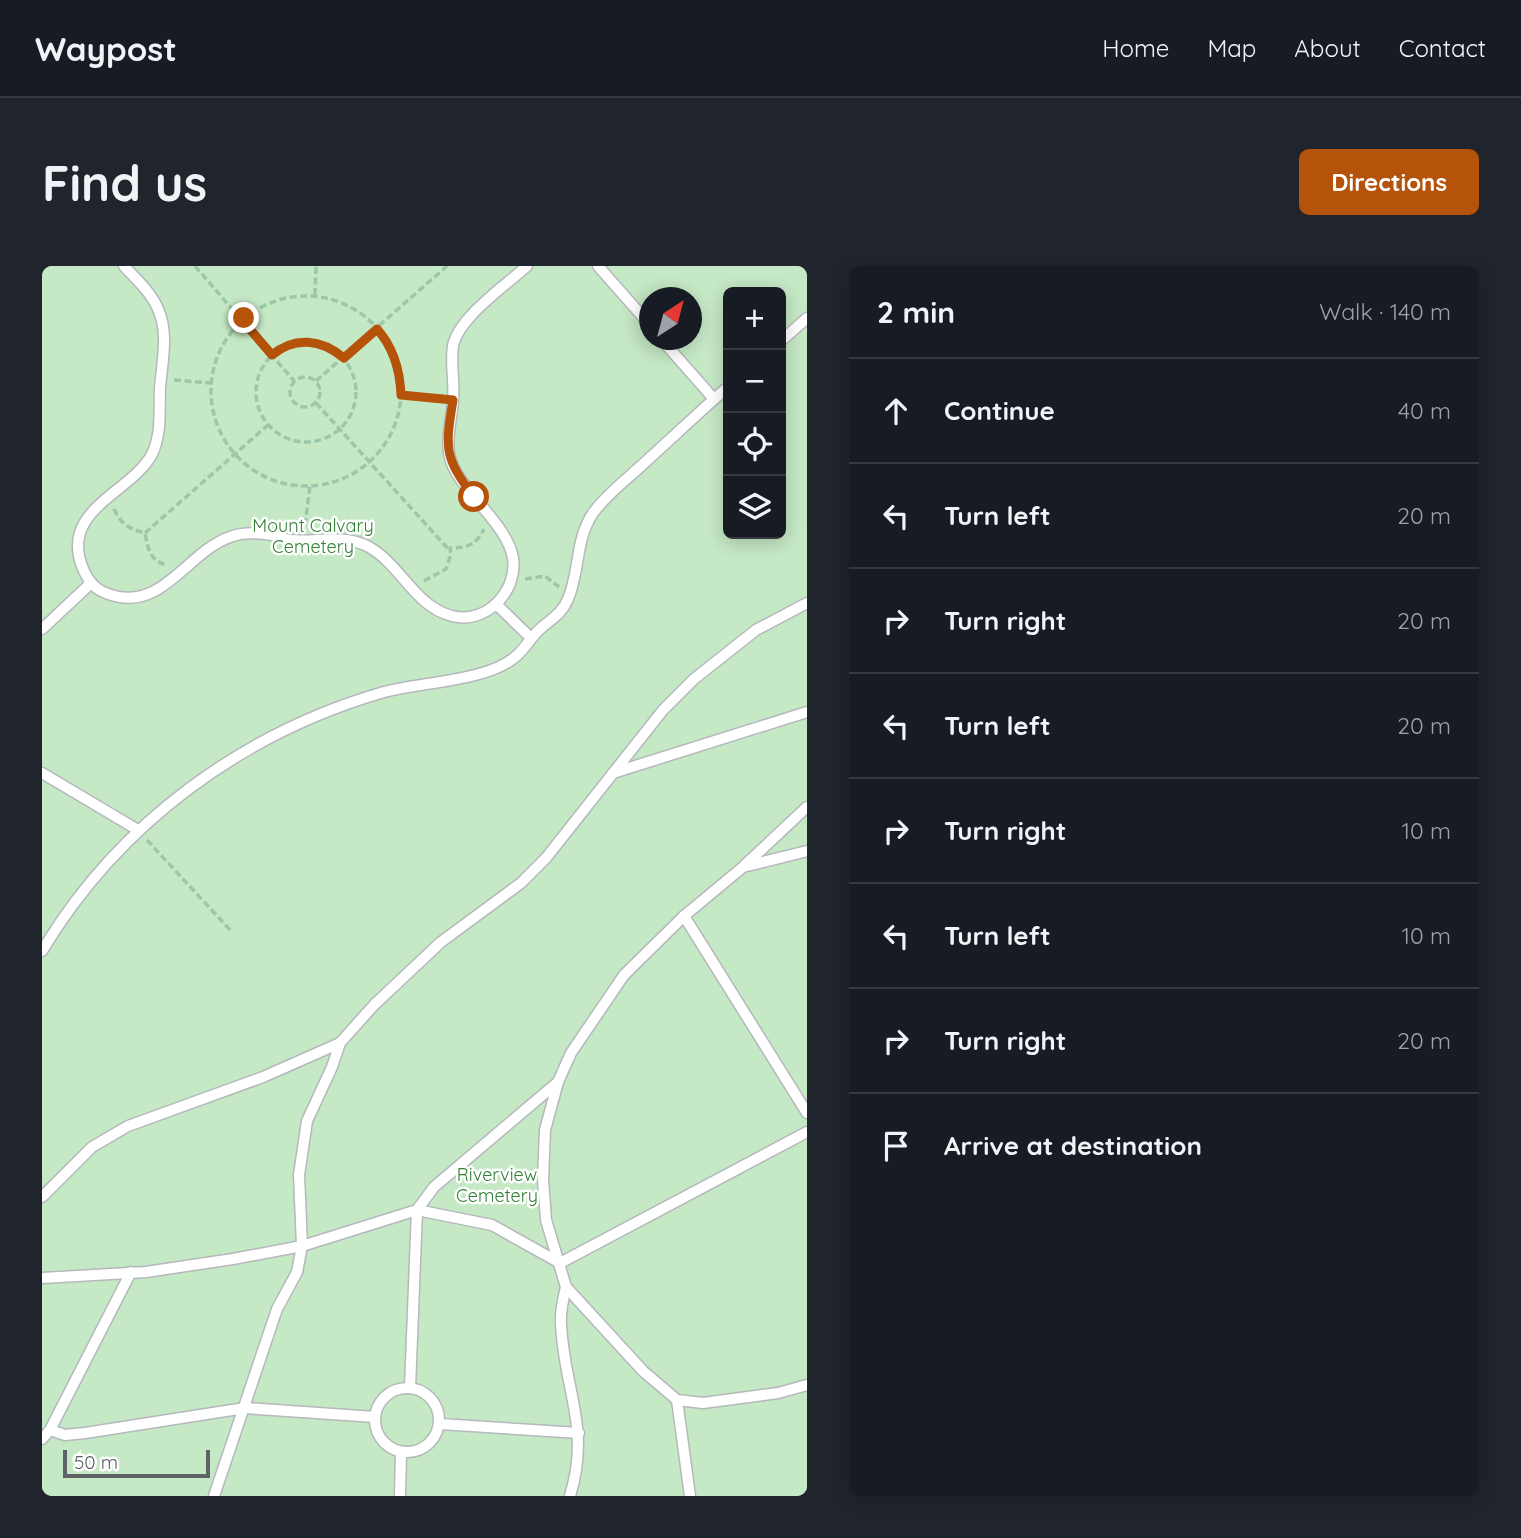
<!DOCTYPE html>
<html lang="en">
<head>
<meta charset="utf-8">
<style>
  :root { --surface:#171b24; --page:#20242c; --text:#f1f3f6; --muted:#9ea1a6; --line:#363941; --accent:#b45309 }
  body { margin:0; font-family:Quicksand,sans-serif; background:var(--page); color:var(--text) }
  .controls { position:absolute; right:21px; top:21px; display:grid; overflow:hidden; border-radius:10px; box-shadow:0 4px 18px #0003 }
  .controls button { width:63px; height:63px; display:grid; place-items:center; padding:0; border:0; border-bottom:2px solid var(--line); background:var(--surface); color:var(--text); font:35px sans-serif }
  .compass { position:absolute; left:597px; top:21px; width:63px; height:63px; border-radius:50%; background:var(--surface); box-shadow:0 4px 18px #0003; rotate:36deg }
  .scale { position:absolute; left:21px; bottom:18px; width:147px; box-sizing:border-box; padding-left:7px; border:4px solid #5f6368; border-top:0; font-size:19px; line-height:24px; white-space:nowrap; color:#5f6368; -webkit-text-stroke:5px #fff; paint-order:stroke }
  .stop { position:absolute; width:21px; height:21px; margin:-16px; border:5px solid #b45309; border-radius:50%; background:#fff }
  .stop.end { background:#b45309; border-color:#fff; box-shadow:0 2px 7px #0008 }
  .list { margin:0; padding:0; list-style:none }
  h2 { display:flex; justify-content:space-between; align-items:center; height:91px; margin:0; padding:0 28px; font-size:30px }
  h2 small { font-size:23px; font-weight:400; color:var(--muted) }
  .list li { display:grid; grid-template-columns:46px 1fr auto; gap:21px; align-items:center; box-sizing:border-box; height:105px; padding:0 28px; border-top:2px solid var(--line) }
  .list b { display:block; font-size:26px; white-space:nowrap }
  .list em { font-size:23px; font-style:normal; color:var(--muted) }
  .icon { flex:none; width:38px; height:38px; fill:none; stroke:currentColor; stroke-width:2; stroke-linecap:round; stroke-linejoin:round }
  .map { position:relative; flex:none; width:765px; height:1230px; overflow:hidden; border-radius:10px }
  header { display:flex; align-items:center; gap:42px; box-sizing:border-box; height:98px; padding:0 35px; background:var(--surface); border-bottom:2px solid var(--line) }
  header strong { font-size:33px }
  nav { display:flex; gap:38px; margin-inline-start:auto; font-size:24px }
  .intro { display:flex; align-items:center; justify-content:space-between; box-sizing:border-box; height:168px; padding:0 42px }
  h1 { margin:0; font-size:49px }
  .button { padding:18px 32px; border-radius:10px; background:var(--accent); color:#fff; font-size:24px; font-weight:700 }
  main { display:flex; gap:42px; padding:0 42px }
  aside { flex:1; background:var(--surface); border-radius:10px; box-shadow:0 4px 18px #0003 }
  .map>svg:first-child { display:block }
  .green { fill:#c5e8c5; fill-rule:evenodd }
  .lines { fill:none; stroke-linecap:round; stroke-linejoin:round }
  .lane-casing { stroke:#b5b8bc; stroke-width:13 }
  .path { stroke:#9cc7a9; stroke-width:3.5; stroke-dasharray:7 3.5; stroke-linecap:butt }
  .lane { stroke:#fff; stroke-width:10 }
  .route { stroke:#b45309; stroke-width:9 }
  .labels { text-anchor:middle; stroke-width:5; stroke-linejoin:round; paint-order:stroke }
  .park-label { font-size:18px; fill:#348238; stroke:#fff }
</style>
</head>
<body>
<header>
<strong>Waypost</strong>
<nav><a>Home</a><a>Map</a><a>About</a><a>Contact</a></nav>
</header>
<div class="intro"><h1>Find us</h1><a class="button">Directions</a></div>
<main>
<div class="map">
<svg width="765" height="1230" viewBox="0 0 765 1230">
  <rect width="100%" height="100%" fill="#f1efe8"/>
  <path class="green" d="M 0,0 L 765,0 L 765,1230 L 0,1230 ZM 686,26 L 739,26 L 739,268 L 686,268 ZM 608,32 L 650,32 L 650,74 L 608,74 Z"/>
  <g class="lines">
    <defs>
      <g id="lane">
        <path d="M 82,0 C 94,13 109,26 116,43 C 127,67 120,96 118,122 C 117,143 120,168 110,188 C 90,227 14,244 42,305 C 49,320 57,326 73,330 C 121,343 147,285 188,271 C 200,266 218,267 230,269 C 236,270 242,273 248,274 C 274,277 302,267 327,281 C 359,299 372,340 410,350 C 444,359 476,325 471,292 C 466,262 429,233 414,206 C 400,183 409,160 411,135 C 413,117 408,98 411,80 C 416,52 464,19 485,0"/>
        <path d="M 556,0 L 608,59"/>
        <path d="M 620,74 L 672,133"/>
        <path d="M 739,75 L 765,52"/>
        <path d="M 454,338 L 489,372"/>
        <path d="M 0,363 L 48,318"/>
        <path d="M 0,507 L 96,564"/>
        <path d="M 571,507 L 765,446"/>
        <path d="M 765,585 L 701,601 L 642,650 L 765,847"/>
        <path d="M 703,599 L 765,541"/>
        <path d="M 642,650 L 582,709 L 529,787 L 516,816 L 503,864 L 501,913 L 504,954 L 524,1021 L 601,1105 L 635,1134 L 661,1137 L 736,1127 L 765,1119"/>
        <path d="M 0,685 C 76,558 200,467 342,426 C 378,416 446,415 473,391 C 483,383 489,371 498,363 C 509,353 520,348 526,333 C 538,305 533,274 551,247 C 564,229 584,214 600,199 C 629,173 657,146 686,121"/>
        <path d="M 0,931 L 50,881 L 86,860 L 221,811 L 298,777"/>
        <path d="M 0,1012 L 104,1006 L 191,993 L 260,980 L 375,944 L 392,921 L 516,816"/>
        <path d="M 524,1021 C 521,1033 518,1046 519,1058 C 522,1124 549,1161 528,1230"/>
        <circle cx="365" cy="1154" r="32"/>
        <path d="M 368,1122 L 375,944 L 450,959 L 518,997 L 765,866"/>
        <path d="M 635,1134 L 648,1230"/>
        <path d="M 398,1158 L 537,1167"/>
        <path d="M 8,1164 L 23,1169 L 43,1167 L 203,1142 L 333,1151"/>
        <path d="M 0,1173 L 8,1164 L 89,1006"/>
        <path d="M 172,1230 L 235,1043 L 255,1006 L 260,980 L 257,909 L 265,855 L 290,801 L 298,777 L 332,739 L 399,676 L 479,617 L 504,592 L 621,444 L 652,413 L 714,364 L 765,337"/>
        <path d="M 358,1230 L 359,1186"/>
      </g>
    </defs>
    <use href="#lane" class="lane-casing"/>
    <g class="path">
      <path d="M 153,0 L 252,115"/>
      <path d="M 273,29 L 274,0"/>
      <circle cx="264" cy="125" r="95"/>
      <circle cx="264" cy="126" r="50"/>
      <circle cx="263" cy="126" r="15"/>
      <path d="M 132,114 L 169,117"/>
      <path d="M 274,115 L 405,0"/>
      <path d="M 359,129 L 399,133"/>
      <path d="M 274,137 L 408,285"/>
      <path d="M 72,243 C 79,258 87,263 103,267 C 106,282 107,294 124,299"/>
      <path d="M 263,259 L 268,220"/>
      <path d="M 103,267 L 226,159"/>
      <path d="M 483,313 L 503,310 L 517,321"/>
      <path d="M 382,315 L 404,303 L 409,288 L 408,282 C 425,282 434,279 442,263"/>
      <path d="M 105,574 L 189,665"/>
    </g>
    <use href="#lane" class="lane"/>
  </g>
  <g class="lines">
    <path class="route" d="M 202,52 L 200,54 L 230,89 C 253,70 279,73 302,92 L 335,63 C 352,82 358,104 359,129 L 411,134 C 403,183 402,191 432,231"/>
  </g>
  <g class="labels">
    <g class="park-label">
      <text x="271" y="266">Mount Calvary<tspan x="271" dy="21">Cemetery</tspan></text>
      <text x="455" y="915">Riverview<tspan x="455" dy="21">Cemetery</tspan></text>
    </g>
  </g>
</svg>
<div class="controls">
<button>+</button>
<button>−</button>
<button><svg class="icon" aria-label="locate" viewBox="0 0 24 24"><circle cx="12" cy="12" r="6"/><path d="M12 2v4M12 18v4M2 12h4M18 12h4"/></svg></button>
<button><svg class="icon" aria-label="layers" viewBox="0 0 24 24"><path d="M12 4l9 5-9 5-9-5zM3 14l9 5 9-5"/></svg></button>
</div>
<svg class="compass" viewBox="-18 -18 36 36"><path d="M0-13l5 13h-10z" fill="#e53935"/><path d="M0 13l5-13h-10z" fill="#9ea1a6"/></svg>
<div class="scale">50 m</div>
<div class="stop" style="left:432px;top:231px"></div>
<div class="stop end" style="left:202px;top:52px"></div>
</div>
<aside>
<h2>2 min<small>Walk · 140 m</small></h2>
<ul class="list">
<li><svg class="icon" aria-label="ahead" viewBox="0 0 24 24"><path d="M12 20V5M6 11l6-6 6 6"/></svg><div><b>Continue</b></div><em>40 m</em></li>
<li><svg class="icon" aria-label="left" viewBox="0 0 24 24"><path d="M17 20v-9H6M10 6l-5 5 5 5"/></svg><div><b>Turn left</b></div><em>20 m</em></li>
<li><svg class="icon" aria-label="right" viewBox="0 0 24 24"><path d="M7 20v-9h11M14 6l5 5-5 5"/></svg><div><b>Turn right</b></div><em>20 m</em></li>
<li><svg class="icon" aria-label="left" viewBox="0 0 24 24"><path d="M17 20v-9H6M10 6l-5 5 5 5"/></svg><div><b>Turn left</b></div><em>20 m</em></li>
<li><svg class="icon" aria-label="right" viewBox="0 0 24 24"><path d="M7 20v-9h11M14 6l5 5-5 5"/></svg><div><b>Turn right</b></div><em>10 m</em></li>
<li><svg class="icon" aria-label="left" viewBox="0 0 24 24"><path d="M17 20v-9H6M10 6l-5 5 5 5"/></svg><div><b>Turn left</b></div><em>10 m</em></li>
<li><svg class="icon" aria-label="right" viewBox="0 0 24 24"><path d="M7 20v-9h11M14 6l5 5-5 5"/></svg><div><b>Turn right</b></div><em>20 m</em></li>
<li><svg class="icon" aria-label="arrive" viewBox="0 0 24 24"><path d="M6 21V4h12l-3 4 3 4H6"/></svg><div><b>Arrive at destination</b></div></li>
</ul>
</aside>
</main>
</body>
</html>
